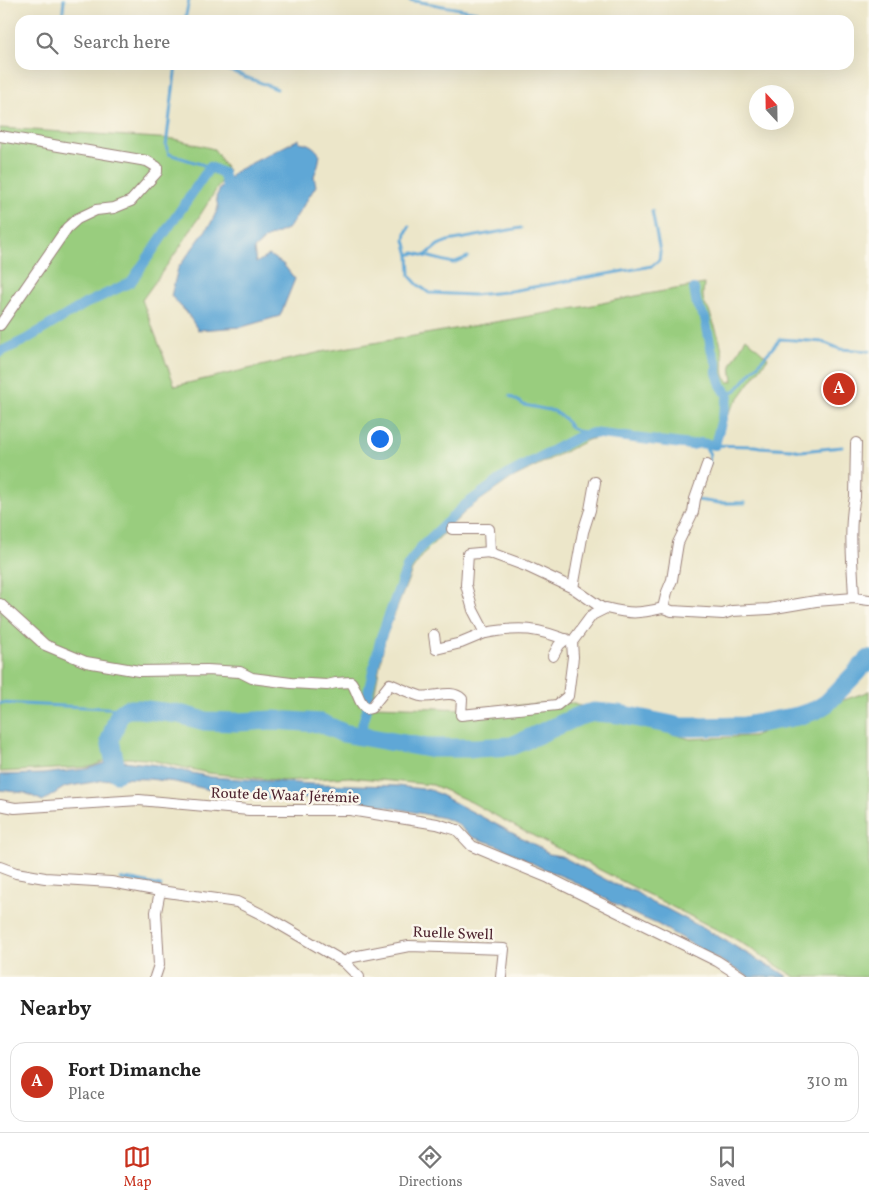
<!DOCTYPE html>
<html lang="en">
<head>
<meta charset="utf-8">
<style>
  :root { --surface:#fff; --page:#f2f2f2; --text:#222; --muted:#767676; --line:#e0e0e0; --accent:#c8321e }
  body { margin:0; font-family:Vollkorn,serif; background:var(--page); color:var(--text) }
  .compass { position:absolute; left:749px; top:85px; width:45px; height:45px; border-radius:50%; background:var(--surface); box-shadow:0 5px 20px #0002; rotate:338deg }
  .you { position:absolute; left:379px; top:438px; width:18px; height:18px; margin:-12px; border:4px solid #fff; border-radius:50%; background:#1a73e8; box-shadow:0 0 0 8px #1a73e833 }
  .badge { display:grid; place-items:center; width:32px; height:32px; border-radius:50%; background:var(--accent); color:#fff; font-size:16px; font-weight:700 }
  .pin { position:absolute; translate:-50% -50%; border:2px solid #fff; box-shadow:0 1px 5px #0006 }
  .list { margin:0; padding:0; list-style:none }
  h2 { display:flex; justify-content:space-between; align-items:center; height:65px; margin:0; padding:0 20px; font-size:21px }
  h2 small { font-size:16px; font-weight:400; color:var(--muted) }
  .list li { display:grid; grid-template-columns:32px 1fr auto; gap:15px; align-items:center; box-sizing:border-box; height:80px; margin:0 10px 10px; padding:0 10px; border:1px solid var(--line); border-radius:15px }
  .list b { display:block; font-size:19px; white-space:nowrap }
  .list p { margin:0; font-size:16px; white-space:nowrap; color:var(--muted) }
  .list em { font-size:16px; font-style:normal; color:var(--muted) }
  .icon { flex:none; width:28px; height:28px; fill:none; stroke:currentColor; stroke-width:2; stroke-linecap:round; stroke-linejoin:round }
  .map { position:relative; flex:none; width:869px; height:977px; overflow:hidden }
  .search { position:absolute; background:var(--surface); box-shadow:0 5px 20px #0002; left:15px; right:15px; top:15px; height:55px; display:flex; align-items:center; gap:12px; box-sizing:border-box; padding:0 18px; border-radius:15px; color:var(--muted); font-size:19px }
  .sheet { height:155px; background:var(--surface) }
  nav { display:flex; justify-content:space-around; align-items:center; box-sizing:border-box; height:70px; border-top:1px solid var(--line); background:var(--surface); font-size:14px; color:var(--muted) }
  nav a { display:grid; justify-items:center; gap:2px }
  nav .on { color:var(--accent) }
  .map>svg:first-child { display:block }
  .green { fill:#99cd7e; stroke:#727654 }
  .water { fill:#5fa7d6; stroke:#546380 }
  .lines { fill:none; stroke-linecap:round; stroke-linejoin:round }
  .stream { stroke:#5fa7d6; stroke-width:3 }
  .canal { stroke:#5fa7d6; stroke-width:10 }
  .river { stroke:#5fa7d6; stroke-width:19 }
  .minor-casing { stroke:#9b827a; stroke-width:12 }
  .minor { stroke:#fff; stroke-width:10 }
  .labels { text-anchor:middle; stroke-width:5; stroke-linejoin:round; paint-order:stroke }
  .street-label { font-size:15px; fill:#4a1f2b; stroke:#fbf7ec }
</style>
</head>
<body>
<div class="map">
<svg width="869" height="977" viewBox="0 0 869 977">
  <rect width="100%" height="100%" fill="#fbf7ec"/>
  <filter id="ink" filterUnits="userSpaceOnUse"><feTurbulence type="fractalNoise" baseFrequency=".02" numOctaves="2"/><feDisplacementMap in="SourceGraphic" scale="10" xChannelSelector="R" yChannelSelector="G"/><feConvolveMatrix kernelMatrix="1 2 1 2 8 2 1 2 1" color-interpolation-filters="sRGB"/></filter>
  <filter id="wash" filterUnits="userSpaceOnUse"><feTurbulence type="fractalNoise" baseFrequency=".0096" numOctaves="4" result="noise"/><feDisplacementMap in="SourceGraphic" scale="20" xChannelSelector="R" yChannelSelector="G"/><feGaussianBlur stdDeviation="1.12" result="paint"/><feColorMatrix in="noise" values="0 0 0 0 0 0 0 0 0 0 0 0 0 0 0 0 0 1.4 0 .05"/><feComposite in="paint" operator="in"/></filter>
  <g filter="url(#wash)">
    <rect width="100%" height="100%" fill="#ece6c9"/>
    <path class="green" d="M 0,128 L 174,139 L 214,149 L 228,171 L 180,247 L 142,300 L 175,386 L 321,352 L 588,306 L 636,296 L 704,284 C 703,293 701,303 709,310 C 714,325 721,340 723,356 C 725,365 720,376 729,382 L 733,381 L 731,365 L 746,338 L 768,358 L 730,410 L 718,434 L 709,446 L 692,447 L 599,437 L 588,440 L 512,478 L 469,508 L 427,550 L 412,570 L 385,639 L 372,706 L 470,709 L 567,702 L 690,739 L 753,736 L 798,716 L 867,692 L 869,690 L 869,977 L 795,977 L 737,940 L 518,828 L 471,802 L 433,785 L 349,777 L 283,781 L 208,773 L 147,759 L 127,758 L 105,761 L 90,767 L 0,772 Z"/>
    <g class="water">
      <path d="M 299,139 L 299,142 C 309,143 315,147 320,155 L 318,166 L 314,176 L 316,186 L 289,228 L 265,239 L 254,249 L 256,263 L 269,255 L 283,264 L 295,279 L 280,316 L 242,327 L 198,330 L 187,313 L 171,296 L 178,268 L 211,223 L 218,208 L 216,197 L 221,187 L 236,171 Z"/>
      <path d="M 114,760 L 157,765 L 210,777 L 311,784 L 397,786 L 431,790 L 541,848 L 549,854 L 561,856 L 614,884 L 636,892 L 652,903 L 665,908 L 714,934 L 768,966 L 773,967 L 788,977 L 749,977 L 657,924 L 629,912 L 571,880 L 542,868 L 497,845 L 472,837 L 456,823 L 444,818 L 369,803 L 341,799 L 280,798 L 251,799 L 175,782 L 149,779 L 116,778 L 65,787 L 43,801 L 25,793 L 0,790 L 0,775 L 42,774 L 87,769 Z"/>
    </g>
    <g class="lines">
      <g class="stream">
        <path d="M 409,0 L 477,12"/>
        <path d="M 62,20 L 64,0"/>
        <path d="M 185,20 L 189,0"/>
        <path d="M 176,65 L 166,146 L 169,154 L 210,167"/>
        <path d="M 202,65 L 220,67 L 277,89"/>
        <path d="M 409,227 L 406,233 L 405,240 L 409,255 L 410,276 L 417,284 L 429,293 L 473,295 L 505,292 L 652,266 L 659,260 L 660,252 L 652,211"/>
        <path d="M 409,255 L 414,253 L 453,263 L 468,257"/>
        <path d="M 425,256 L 438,245 L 448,241 L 521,228"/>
        <path d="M 510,396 L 524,405 L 554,411 L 564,418 L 571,428 L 577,431 L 593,433"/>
        <path d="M 728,396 L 737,389 L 780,339 L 823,342 L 840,349 L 869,351"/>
        <path d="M 709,464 L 710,454 L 704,445 L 755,446 L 760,447 L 791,449 L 801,451 L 842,447"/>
        <path d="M 697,500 L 719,503 L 745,503"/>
        <path d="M 0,703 L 127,709"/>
        <path d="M 121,879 L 132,880 L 161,886"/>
      </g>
      <g class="canal">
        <path d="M 0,352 L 25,340 L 85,304 L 131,282 L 210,167 L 223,173 L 226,183"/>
        <path d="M 359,736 L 367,709 L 368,693 L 381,637 L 407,567 L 421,547 L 465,505 L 507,475 L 578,437 L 593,433 L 691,445 L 700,443 L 715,445 L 728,396 L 721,385 L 717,373 L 717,363 L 712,352 L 705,318 L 697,305 L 694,289"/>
      </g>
      <path class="river" d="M 117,773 L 110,740 L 119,715 L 127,709 L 139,709 L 179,714 L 205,721 L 237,722 L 273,720 L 321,723 L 343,733 L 428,748 L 476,748 L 512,746 L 579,716 L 594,712 L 619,714 L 682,727 L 695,727 L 744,726 L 798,716 L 816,710 L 827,703 L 869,659"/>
    </g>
  </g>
  <g filter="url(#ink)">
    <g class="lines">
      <defs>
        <g id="minor">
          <path d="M 0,136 L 147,161 L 157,167 L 157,172 L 131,201 L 114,208 L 96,210 L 77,219 L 67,228 L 0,325"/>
          <path d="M 452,529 L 489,529 L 490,552 L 488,552 L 526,566 L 573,588 L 602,608"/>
          <path d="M 490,552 L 468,554 L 466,585 L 473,610 L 485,633 C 521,626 538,628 572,642"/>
          <path d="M 573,588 L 583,532 L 590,510 L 595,482"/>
          <path d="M 854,598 C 853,568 848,527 855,497 L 856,443"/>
          <path d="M 0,604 L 45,645 L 86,662 L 139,671 L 207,670 L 240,672 L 252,678 L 291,683 L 327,685 L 336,683 L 351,682 C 358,691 358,703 367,709 L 371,708 L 390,684 C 399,688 410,693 420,696 C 433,699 451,688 462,699 L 461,715 L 557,705 L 568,696 L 573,657 L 572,642 L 592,615 L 606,608 C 631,614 637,614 663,608"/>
          <path d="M 663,608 L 672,611 L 723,614 L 732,611 L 769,609 L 816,601 L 854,598 L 869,600"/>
          <path d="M 663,608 L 667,592 L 672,580 L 678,543 L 693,512 L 695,499 L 707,465"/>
          <path d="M 434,635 L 436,649 L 461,643 L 485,633"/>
          <path d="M 553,656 L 559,645 L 566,639"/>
          <path d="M 0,805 L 15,808 L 139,800 L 249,810 L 350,810 L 437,824 L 457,830 L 472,846 L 549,878 L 717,961 L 742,977"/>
          <path d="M 0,867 L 16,873 L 45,878 L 111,882 L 160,891 L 237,902 L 267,917 L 344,962 L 359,977"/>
          <path d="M 344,962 L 353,957 L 409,946 L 504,949 L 501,977"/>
          <path d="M 155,977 L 159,965 L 156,912 L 160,891"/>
        </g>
      </defs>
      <use href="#minor" class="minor-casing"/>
      <use href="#minor" class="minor"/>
    </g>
  </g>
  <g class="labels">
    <g class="street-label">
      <text transform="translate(285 795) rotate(2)" y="5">Route de Waaf Jérémie</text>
      <text transform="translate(453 933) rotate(2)" y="5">Ruelle Swell</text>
    </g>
  </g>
</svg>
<svg class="compass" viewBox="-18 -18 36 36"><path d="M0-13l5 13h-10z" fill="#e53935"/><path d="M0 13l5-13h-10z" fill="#767676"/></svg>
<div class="you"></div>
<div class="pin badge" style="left:839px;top:389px">A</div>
<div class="search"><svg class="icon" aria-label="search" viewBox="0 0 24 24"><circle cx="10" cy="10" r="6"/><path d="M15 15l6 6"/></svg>Search here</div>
</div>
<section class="sheet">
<h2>Nearby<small></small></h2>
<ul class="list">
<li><span class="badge">A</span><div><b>Fort Dimanche</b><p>Place</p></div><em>310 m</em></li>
</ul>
</section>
<nav>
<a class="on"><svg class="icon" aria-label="map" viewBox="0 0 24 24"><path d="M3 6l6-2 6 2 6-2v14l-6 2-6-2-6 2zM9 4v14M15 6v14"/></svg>Map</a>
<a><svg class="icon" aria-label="directions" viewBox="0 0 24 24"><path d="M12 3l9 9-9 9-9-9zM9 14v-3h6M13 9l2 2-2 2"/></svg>Directions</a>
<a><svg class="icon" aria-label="saved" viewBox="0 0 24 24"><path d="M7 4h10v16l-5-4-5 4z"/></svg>Saved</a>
</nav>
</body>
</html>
